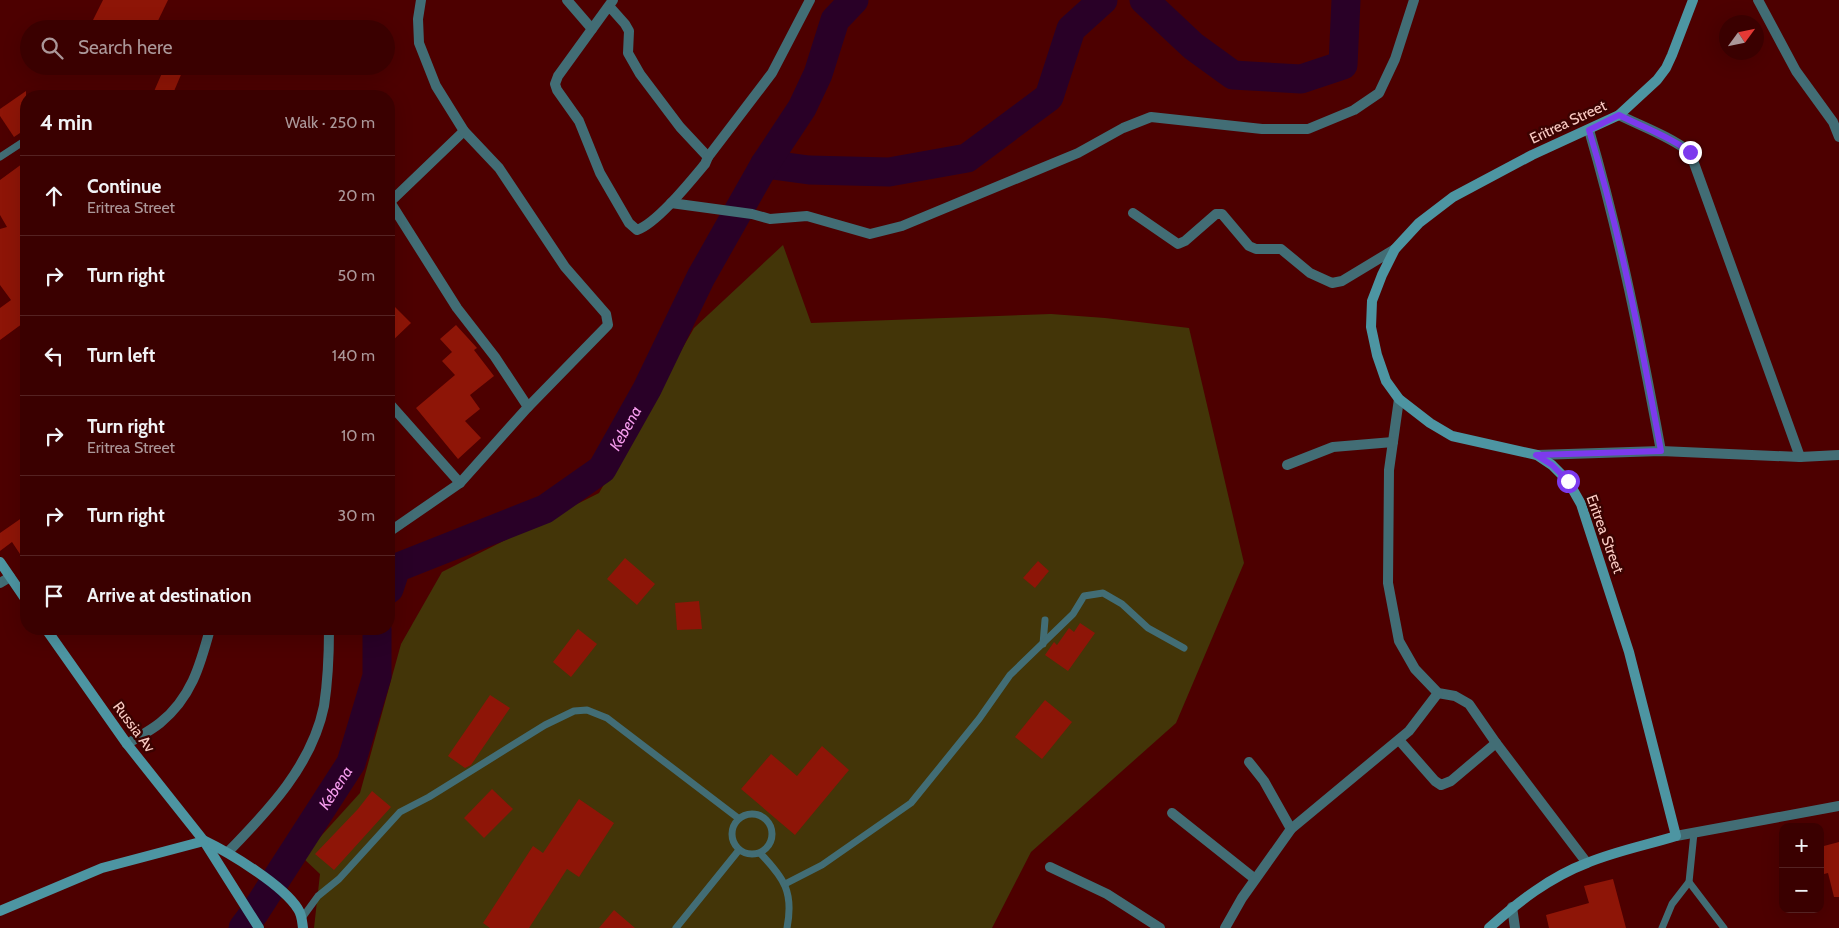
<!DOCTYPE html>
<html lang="en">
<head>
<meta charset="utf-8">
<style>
  :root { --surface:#3a0000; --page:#450f0f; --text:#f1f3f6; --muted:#ab9799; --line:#542222 }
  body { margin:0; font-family:Cabin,sans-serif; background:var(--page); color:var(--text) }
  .controls { position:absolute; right:15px; bottom:15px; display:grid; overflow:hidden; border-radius:10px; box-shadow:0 5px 20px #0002 }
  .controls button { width:45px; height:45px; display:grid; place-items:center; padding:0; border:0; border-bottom:1px solid var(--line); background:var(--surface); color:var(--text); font:25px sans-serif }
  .compass { position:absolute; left:1719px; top:15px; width:45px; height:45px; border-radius:50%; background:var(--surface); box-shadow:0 5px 20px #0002; rotate:57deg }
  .stop { position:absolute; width:15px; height:15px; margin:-11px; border:4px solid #7c3aed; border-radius:50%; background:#fff }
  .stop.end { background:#7c3aed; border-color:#fff; box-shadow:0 1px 5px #0008 }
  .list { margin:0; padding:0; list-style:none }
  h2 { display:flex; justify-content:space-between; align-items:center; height:65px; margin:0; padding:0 20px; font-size:21px }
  h2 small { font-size:16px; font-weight:400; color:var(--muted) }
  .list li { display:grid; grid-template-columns:32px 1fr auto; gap:15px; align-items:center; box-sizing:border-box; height:80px; padding:0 20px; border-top:1px solid var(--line) }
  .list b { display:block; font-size:19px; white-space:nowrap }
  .list p { margin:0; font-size:16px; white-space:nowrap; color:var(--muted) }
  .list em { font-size:16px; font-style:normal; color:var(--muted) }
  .icon { flex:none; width:28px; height:28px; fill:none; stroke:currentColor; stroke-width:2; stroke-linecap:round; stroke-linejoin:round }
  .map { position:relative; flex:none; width:1839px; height:928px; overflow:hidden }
  .search { position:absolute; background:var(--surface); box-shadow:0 5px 20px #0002; left:20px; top:20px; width:375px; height:55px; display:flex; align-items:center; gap:12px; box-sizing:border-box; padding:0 18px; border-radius:28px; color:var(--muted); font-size:19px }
  .panel { position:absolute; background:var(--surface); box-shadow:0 5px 20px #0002; left:20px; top:90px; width:375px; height:545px; border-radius:20px }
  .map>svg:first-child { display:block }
  .green { fill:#433508 }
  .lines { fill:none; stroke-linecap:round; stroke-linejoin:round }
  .river { stroke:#290027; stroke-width:29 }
  .building { fill:#8e1507 }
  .service { stroke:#426d75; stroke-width:7 }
  .minor { stroke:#426d75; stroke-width:10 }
  .secondary { stroke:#4d95a2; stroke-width:10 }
  .route { stroke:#7c3aed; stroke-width:6 }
  .labels { text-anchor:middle; stroke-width:5; stroke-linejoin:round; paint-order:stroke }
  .street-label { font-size:15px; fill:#facbc3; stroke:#3b0200 }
  .water-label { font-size:16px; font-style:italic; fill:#f69bed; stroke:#3b0200 }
</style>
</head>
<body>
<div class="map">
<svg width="1839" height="928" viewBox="0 0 1839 928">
  <rect width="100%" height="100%" fill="#4d0000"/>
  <path class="green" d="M 783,245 L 811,323 L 1051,314 L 1105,318 L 1189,328 L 1244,563 L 1176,723 L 1031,852 L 992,928 L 314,928 L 320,874 L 302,857 L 360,793 L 401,644 L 442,572 L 599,493 L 694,328 Z"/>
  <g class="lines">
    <g class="river">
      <path d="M 1144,0 L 1193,46 L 1233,75 L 1301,79 L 1343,65 L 1346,0"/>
      <path d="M 765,164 L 809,170 L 889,172 L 967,158 L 1049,97 L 1071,29 L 1103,0"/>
      <path id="s1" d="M 389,589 L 396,568 L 545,509 L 602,469 L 647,389 L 701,277 L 765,164 L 802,108 L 818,74 L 835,20 L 854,0"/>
      <path id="s2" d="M 243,928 L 255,912 L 351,763 L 377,676 L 377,629"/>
    </g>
  </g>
  <g class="building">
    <path d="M 103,0 L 168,0 L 154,29 L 111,29 L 93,20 Z"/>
    <path d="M 165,66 L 176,66 L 183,70 L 172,96 L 152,96 Z"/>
    <path d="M 26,91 L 26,129 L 14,137 L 0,116 L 0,109 Z"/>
    <path d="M 26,161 L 26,321 L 0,340 L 0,308 L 11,300 L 0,285 L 0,229 L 7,227 L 0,215 L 0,180 Z"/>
    <path d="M 389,301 L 411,323 L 389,344 Z"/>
    <path d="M 456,325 L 477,348 L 474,350 L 494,376 L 470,395 L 480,409 L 465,421 L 481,438 L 458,459 L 416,408 L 455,375 L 442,361 L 452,352 L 440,339 Z"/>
    <path d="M 26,515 L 26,563 L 12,542 L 0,551 L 0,533 Z"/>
    <path d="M 625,558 L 655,584 L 637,605 L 607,579 Z"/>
    <path d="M 1038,561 L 1049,571 L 1035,588 L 1023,578 Z"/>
    <path d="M 699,601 L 702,629 L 677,630 L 675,603 Z"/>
    <path d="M 1080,623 L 1095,633 L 1068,671 L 1045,655 L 1054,642 L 1057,645 L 1069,628 L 1074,632 Z"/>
    <path d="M 578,629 L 597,644 L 571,677 L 553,662 Z"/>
    <path d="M 490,695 L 510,708 L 471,765 L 465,768 L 448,756 Z"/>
    <path d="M 1045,700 L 1072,722 L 1042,759 L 1015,737 Z"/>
    <path d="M 822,746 L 849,770 L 795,835 L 741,789 L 771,754 L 797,776 Z"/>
    <path d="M 492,789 L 513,809 L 484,838 L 464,818 Z"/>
    <path d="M 372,791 L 391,807 L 334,870 L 315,854 L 358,809 Z"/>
    <path d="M 579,799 L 614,823 L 579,877 L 567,869 L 529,928 L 490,928 L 483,923 L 533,846 L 543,853 Z"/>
    <path d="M 1839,842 L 1839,897 L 1834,897 L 1828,873 L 1820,875 L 1820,847 Z"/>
    <path d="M 1613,879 L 1626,928 L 1549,928 L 1546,915 L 1589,903 L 1584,886 Z"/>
    <path d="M 614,910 L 635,928 L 599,928 Z"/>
  </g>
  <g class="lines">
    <g class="service">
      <path d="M 0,157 L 26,140"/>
      <path d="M 1043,644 L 1045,620"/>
      <circle cx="752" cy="834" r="20"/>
      <path d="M 760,853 C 784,878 794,892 787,928"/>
      <path d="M 1689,882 L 1724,928"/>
      <path d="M 785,884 L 822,865 L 911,803 L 979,719 L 1010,675 L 1073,614 L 1084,596 L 1103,593 L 1122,604 L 1148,628 L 1184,648"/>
      <path d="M 302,918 L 318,896 L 339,879 L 400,812 L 429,797 L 545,725 L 574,711 L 587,710 L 607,718 L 738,818"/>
      <path d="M 676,928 L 739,850"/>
      <path d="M 1662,928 L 1672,904 L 1689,882 L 1694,833"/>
    </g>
    <g class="minor">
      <path d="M 567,0 L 592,29"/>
      <path d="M 1758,0 L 1796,71 L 1833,122 L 1839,137"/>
      <path d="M 609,6 L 625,24 L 629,31 L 628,53 L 640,74 L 680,127 L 708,157 L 705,164 C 690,182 657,223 637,230 L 629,223 L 600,173 L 579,121 L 557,90 L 555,84 L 558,76 L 613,0"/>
      <path d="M 1619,115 C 1643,127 1669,136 1690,152 L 1800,457"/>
      <path d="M 1589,130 C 1620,236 1641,343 1661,451"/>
      <path d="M 708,157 L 772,73 L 810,0"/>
      <path d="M 390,202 L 457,308 L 495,357 L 528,407"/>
      <path d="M 389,203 L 464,131"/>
      <path d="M 671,203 L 752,214 L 770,219 L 807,216 L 870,234 L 902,226 L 1078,153 L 1123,128 L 1151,117 L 1262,129 L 1308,129 L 1354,110 L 1379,93 L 1395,59 L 1414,0"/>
      <path d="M 1133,213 L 1178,244 L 1185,241 L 1216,214 L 1222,214 L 1249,246 L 1256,249 L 1281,249 L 1310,273 L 1332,283 L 1342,281 L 1395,249"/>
      <path d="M 1399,399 L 1389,470 L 1388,583 L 1399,641 L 1415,669 L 1438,693 L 1455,696 L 1469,704 L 1496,743 L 1587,863"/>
      <path d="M 389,403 L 460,483"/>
      <path d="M 1537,455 L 1661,451 L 1800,457 L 1839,455"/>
      <path d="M 1287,465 L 1333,447 L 1393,442"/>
      <path d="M 389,532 L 460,483 L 528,407 L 608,325 L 606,314 L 565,267 L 499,168 L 464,131 L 436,86 L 419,43 L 418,19 L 421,0"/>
      <path d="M 0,583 L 10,577"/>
      <path d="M 1399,740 L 1435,781 L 1441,785 L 1451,781 L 1496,743"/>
      <path d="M 127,744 C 138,737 150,731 160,723 C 191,698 200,666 210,629"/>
      <path d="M 1249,762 L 1264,781 L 1291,829"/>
      <path d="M 1172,813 L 1255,879"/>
      <path d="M 1676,836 L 1839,806"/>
      <path d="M 228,852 C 269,810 312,765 324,706 C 328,680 329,654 329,629"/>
      <path d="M 1050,867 L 1107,894 L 1160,928"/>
      <path d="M 1512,907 L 1515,928"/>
      <path d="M 1225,928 L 1242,898 L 1291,829 L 1409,731 L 1438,693"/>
    </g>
    <g class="secondary">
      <path d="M 0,562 L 26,600"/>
      <path d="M 46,629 L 127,744 L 204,841 L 259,928"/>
      <path d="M 205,841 C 230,853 283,885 298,909 C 302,915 302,921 303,928"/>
      <path d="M 0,911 L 102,868 L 204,841"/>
      <path d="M 1489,928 C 1518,902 1550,877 1587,863 C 1616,851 1647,845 1676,836 L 1629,652 L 1581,504 L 1568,481 L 1552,465 L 1537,455 L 1452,436 L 1430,423 L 1399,399 L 1386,381 L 1377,355 L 1371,327 L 1372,301 L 1382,275 L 1395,249 L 1419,223 L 1453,197 L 1532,155 L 1619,115 L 1657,80 L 1666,68 L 1672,55 L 1693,0"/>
    </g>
  </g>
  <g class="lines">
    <path class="route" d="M 1568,481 L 1552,465 L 1536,455 L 1661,451 C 1641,342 1621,236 1589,130 L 1619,115 C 1642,127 1669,136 1690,152"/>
  </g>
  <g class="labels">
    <g class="street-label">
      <text transform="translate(1568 122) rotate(-25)" y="5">Eritrea Street</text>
      <text transform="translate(1605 534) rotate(70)" y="5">Eritrea Street</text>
      <text transform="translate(134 727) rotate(53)" y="5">Russia Av</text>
    </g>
    <g class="water-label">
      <text dy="6" stroke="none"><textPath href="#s1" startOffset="299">Kebena</textPath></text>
      <text dy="6" stroke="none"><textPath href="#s2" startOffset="168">Kebena</textPath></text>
    </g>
  </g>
</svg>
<div class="controls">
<button>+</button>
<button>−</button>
</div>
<svg class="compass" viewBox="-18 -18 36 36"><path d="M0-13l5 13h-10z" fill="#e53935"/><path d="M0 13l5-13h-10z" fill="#ab9799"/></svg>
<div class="stop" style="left:1568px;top:481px"></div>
<div class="stop end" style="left:1690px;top:152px"></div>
<div class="search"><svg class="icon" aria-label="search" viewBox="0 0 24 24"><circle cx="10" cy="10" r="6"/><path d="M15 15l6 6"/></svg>Search here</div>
<section class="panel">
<h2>4 min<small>Walk · 250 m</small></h2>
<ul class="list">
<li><svg class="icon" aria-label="ahead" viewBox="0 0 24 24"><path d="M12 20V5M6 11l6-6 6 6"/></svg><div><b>Continue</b><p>Eritrea Street</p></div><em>20 m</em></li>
<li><svg class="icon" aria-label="right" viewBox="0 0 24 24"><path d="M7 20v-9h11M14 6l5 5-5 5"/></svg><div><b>Turn right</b></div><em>50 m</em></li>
<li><svg class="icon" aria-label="left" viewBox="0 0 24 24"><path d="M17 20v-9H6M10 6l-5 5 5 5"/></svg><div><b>Turn left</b></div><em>140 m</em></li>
<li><svg class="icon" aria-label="right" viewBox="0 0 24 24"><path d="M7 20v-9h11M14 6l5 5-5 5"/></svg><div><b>Turn right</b><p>Eritrea Street</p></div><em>10 m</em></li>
<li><svg class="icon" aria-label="right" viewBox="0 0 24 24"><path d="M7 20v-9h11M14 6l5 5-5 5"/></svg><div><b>Turn right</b></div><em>30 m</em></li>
<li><svg class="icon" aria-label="arrive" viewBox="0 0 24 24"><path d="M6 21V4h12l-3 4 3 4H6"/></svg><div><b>Arrive at destination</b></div></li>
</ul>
</section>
</div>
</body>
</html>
